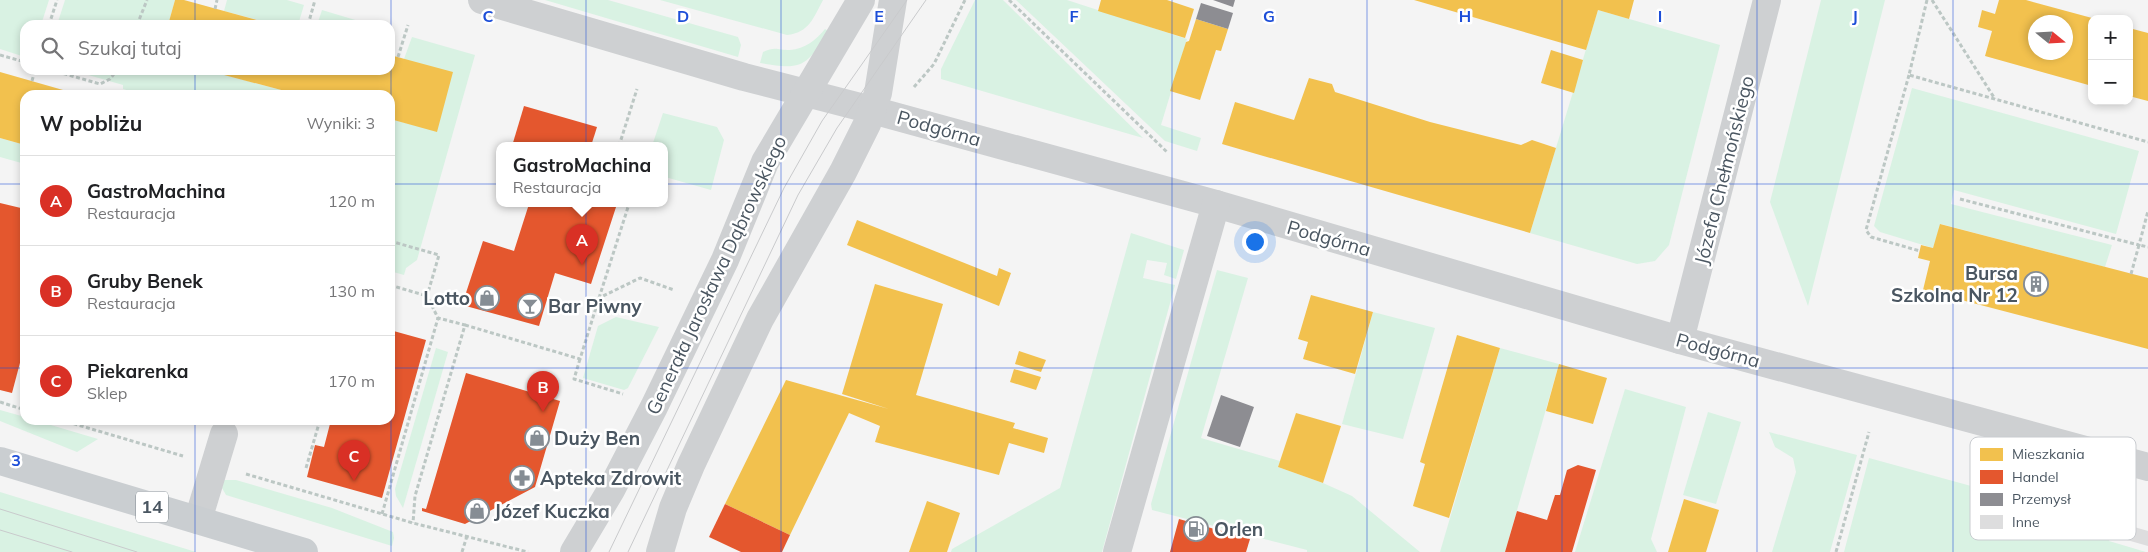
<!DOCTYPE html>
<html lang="pl">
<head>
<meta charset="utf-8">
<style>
  :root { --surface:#fff; --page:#f2f2f2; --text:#202124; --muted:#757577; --line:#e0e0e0; --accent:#d93025 }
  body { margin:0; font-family:Mulish,sans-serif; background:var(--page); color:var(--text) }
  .controls { position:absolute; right:15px; top:15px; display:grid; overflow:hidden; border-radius:10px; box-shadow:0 2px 8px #0003 }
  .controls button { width:45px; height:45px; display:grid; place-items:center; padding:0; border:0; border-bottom:1px solid var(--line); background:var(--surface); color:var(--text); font:25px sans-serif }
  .compass { position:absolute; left:2028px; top:15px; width:45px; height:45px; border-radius:50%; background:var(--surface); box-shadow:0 2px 8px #0003; rotate:108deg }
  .you { position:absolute; left:1254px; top:241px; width:18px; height:18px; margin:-12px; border:4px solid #fff; border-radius:50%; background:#1a73e8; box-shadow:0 0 0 8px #1a73e833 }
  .badge { display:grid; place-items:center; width:32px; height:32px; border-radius:50%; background:var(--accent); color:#fff; font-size:16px; font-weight:700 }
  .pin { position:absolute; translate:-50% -41px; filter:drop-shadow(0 1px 2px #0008) }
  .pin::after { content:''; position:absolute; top:26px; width:18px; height:15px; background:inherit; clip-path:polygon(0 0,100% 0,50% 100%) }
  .popup { position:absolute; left:496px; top:142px; width:172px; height:65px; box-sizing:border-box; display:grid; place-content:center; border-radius:10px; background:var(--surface); filter:drop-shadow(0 1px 4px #0005); font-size:16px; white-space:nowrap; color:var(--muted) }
  .popup b { font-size:19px; color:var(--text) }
  .popup::after { content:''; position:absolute; left:50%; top:100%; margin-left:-10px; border:10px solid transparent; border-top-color:var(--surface) }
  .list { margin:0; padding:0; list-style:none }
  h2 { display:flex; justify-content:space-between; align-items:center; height:65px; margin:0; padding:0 20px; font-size:21px }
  h2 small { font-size:16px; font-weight:400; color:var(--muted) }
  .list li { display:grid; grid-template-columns:32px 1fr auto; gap:15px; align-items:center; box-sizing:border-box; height:90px; padding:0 20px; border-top:1px solid var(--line) }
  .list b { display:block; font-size:19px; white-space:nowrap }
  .list p { margin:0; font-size:16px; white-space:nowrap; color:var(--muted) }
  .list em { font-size:16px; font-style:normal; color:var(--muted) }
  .icon { flex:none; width:28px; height:28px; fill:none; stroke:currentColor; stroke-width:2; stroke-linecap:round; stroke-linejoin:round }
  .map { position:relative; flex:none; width:2148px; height:552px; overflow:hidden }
  .search { position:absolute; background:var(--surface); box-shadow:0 2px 8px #0003; left:20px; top:20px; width:375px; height:55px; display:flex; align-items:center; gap:12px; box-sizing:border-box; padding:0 18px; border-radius:15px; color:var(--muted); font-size:19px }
  .panel { position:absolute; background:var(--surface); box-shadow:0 2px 8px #0003; left:20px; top:90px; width:375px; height:335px; border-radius:15px }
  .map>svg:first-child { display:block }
  .green { fill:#d9f2e3 }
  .homes { fill:#f2c14e; fill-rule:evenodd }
  .shops { fill:#e4572e }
  .industry { fill:#8d8d92 }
  .building { fill:#ddddde }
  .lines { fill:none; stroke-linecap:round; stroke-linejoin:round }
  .path { stroke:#bcc7c4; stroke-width:3; stroke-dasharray:4 2.5; stroke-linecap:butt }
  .minor { stroke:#ced0d2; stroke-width:28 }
  .major { stroke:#caced1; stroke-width:28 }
  .tram { stroke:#c9cacc; stroke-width:1 }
  .grid { fill:none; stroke:#1d4ed8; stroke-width:1; stroke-opacity:0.55 }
  .labels { text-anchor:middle; stroke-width:5; stroke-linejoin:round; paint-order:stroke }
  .shield { fill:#fff; stroke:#808990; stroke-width:1 }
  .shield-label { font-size:18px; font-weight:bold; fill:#4a5661 }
  .street-label { font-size:19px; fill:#4a5661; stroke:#fff }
  .poi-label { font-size:19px; font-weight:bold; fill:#4a5661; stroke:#fff; text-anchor:start }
  .key { fill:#fff; stroke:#c9ccd0; stroke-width:1 }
  .key-label { font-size:14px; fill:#4a5661 }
  .grid-label { font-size:16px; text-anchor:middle; font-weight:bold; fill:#1d4ed8; stroke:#fff; stroke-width:5; stroke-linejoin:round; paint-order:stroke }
</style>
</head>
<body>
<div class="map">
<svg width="2148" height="552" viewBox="0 0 2148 552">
  <rect width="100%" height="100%" fill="#f4f4f4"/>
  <g class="green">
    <path d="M 0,0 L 49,0 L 41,25 L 25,25 L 25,57 L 0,49 Z"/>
    <path d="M 65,0 L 175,0 L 168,25 L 57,25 Z"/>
    <path d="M 227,0 L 287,0 L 304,5 L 298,25 L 277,25 L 224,11 Z"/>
    <path d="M 545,0 L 608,0 L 738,37 L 741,45 L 738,57 Z"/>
    <path d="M 660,0 L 823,0 C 814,17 809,33 787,35 Z"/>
    <path d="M 975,0 L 1003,0 L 1143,138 L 941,79 L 941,69 Z"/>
    <path d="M 1016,0 L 1067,0 L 1187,39 L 1161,125 L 1201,138 L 1197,151 L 1165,141 Z"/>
    <path d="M 1821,0 L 1885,0 L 1808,306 L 1770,202 Z"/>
    <path d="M 322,10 L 372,25 L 317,25 Z"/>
    <path d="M 1598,10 L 1720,45 L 1669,245 L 1655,261 L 1637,264 L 1530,233 Z"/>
    <path d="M 825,29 L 830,32 C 805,66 803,71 760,63 L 763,52 C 775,46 778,50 790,50 C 805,49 816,40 825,29 Z"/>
    <path d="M 412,37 L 475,55 L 417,260 L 406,268 L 404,275 L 390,271 L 390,119 L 437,131 L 404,59 Z"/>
    <path d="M 71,70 L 206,70 L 300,95 L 143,95 L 123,89 L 123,85 Z"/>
    <path d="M 1912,88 L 2139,151 L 2116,234 L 1954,190 L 1951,204 L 2112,245 L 2105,267 L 1941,224 L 1933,248 L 1880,232 L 1874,226 Z"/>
    <path d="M 663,113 L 717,127 L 724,140 L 711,190 L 665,177 L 664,146 L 652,146 Z"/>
    <path d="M 0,138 L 25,145 L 25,164 L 0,157 Z"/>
    <path d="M 1131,233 L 1184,250 L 1176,279 L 1164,275 L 1167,263 L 1147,260 L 1143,278 L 1175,285 L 1102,552 L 951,552 L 952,549 L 1060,488 Z"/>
    <path d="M 1217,270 L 1248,278 L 1201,438 L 1280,461 L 1278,467 L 1323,483 L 1352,496 L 1420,552 L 1307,552 L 1307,550 L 1152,510 L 1151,504 Z"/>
    <path d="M 1373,312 L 1435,328 L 1403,439 L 1342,424 Z"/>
    <path d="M 616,317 L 659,327 L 628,388 L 624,390 L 583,378 L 598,326 Z"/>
    <path d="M 436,348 L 448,352 L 403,508 L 396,496 L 395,489 Z"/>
    <path d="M 1500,348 L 1559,364 L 1505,552 L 1440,552 Z"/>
    <path d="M 1625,389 L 1686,407 L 1651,539 L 1657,552 L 1575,552 Z"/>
    <path d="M 0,410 L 25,417 L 25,420 L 34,420 L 98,439 L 77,452 L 0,421 Z"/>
    <path d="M 1708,412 L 1741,422 L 1716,504 L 1683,495 Z"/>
    <path d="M 1769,432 L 1857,455 L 1830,552 L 1772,552 L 1796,472 L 1793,458 L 1775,447 Z"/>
    <path d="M 1869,458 L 2113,525 L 2109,541 L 2146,552 L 1844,552 Z"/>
    <path d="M 223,480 L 236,480 L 332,508 L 393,532 L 394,538 L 392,546 L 226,495 L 222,488 Z"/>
    <path d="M 0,492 L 196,552 L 0,552 Z"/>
  </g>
  <g class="homes">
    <path d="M 175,0 L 184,0 L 275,25 L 168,25 Z"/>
    <path d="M 1101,0 L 1167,0 L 1194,9 L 1185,38 L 1098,11 Z"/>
    <path d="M 1414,0 L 1634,0 L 1629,19 L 1598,10 L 1586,50 Z"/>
    <path d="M 1999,0 L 2026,0 L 2092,18 L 2092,86 L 1985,56 L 1992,31 L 1978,27 L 1982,10 L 1995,14 ZM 2036,22 L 2066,22 L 2066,52 L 2036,52 Z"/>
    <path d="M 1196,19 L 1228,29 L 1221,51 L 1216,50 L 1200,100 L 1170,91 L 1186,42 L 1189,41 Z"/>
    <path d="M 2129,28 L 2148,33 L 2148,101 L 2129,96 Z"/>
    <path d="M 1551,50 L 1583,60 L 1574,93 L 1541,83 Z"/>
    <path d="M 390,55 L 453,72 L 437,132 L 390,119 L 390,95 L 300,95 L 209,71 L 390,70 Z"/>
    <path d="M 0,72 L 77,94 L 77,95 L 25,95 L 25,145 L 0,138 Z"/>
    <path d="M 1309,78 L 1332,84 L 1335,92 L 1430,122 L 1521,145 L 1532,140 L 1556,148 L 1530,233 L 1222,144 L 1235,102 L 1294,120 Z"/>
    <path d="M 857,220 L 997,276 L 999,268 L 1011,273 L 999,306 L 847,245 Z"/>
    <path d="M 1940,224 L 2148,278 L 2148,349 L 1923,290 L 1930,261 L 1918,258 L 1921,245 L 1933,248 Z"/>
    <path d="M 875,284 L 943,304 L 916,395 L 1015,423 L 1013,428 L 1048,438 L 1044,453 L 1009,443 L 999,475 L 875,442 L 880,426 L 849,413 L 790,535 L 725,504 L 786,380 L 889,409 L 842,394 Z"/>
    <path d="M 1311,295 L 1373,312 L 1355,374 L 1303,359 L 1308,342 L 1298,339 Z"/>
    <path d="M 1457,335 L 1500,348 L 1449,518 L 1413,506 L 1425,464 L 1420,462 Z"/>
    <path d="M 1019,351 L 1046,360 L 1041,372 L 1015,364 Z"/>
    <path d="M 1559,364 L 1607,378 L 1593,424 L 1546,411 Z"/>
    <path d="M 1014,369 L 1041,377 L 1036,390 L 1010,382 Z"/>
    <path d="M 1296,413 L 1341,426 L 1323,483 L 1278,467 Z"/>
    <path d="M 1684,499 L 1719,510 L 1706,552 L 1668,552 Z"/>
    <path d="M 927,501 L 960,513 L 947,552 L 909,552 Z"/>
  </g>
  <g class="shops">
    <path d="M 524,106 L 597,127 L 591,146 L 512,146 Z"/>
    <path d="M 0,203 L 25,209 L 25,344 L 12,393 L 0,390 Z"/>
    <path d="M 529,204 L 617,204 L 591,284 L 555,273 L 539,326 L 462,305 L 483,241 L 514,251 Z"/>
    <path d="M 390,330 L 426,340 L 382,498 L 307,477 L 315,445 L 324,447 L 331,420 L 390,420 Z"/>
    <path d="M 466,373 L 560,401 L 535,487 L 465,524 L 422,511 L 422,508 L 426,509 Z"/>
    <path d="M 1578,465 L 1596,470 L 1572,552 L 1505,552 L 1517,511 L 1547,520 L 1555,495 L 1560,495 L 1567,470 Z"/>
    <path d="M 725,504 L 790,535 L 782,552 L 741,552 L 709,537 Z"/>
    <path d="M 1179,519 L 1250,539 L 1246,552 L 1170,552 Z"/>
  </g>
  <g class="industry">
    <path d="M 1213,0 L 1235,0 L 1233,7 Z"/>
    <path d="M 1201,3 L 1233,13 L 1228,29 L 1196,19 Z"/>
    <path d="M 1221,395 L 1254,407 L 1240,447 L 1207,436 Z"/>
  </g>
  <path class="building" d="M 2117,522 L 2148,531 L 2148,546 L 2113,536 Z"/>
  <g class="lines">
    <g class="path">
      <path d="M 1009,0 L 1167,152"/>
      <path d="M 1927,0 L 1909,75 L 2148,142"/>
      <path d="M 1932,0 L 1995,99"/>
      <path d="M 215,9 L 217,0"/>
      <path d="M 49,25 L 57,0"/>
      <path d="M 137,25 L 147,0"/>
      <path d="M 308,25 L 315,0"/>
      <path d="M 0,55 L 25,62"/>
      <path d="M 398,57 L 408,25"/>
      <path d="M 51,70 L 100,84 L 110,79 L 117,70"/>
      <path d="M 1909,75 L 1866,230 L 1871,237 L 1920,251"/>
      <path d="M 32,81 L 35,70"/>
      <path d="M 914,87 L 934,64 L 965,0"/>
      <path d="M 101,95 L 102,91 L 115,95"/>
      <path d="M 619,146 L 637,89"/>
      <path d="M 1960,199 L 2139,245 L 2148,211"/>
      <path d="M 390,241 L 439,255 L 427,296 L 438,318 L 465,325 L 415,496 L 413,523"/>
      <path d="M 2131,274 L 2139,245 L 2148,247"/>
      <path d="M 390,285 L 427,296"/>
      <path d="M 599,298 L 629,204"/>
      <path d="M 465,325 L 580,359 L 599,298 L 640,278 L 674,290"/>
      <path d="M 580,359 L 574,379 L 623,394"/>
      <path d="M 0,402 L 25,410"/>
      <path d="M 61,420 L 183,456"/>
      <path d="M 306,468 L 320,420"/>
      <path d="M 246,474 L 413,523 L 528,552"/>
      <path d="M 382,514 L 438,318"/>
      <path d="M 462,552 L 467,536"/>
      <path d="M 1836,552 L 1869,432"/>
    </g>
    <g class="minor">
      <path d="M 482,0 L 744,77 L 872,110 L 1216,204 L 1680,340 L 2148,467"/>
      <path d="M 1680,340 L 1767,0"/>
      <path d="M 198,520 L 224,434"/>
      <path d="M 574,552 L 611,490 L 654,407 L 725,260 L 765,162 L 861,0"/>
      <path d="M 660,552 L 673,508 L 691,465 L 760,319 L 843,172 L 867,124 L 878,93 L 893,0"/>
      <path d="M 1117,552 L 1216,204"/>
    </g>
    <path class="major" d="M 0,461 L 304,552"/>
    <g class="tram">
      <path d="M 0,509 L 137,552"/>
      <path d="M 0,530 L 72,552"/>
      <path d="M 609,552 L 784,188 L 822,121 L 907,0"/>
      <path d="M 628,552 L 798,195 L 837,128 L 926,0"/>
    </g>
  </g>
  <path class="grid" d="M 195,0 L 195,25M 391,0 L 391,552M 586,0 L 586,552M 781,0 L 781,552M 976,0 L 976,552M 1172,0 L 1172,552M 1367,0 L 1367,552M 1562,0 L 1562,552M 1757,0 L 1757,552M 1953,0 L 1953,552M 195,70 L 195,95M 0,184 L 25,184M 390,184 L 2148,184M 0,368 L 25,368M 390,368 L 2148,368M 195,420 L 195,552"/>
  <defs>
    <symbol id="building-ring" viewBox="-11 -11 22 22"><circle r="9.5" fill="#fff" stroke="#868d94" stroke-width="1.5"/><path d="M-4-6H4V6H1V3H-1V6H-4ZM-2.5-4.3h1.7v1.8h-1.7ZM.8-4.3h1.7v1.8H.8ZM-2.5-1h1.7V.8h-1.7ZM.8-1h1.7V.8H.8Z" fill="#868d94"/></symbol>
    <symbol id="shop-ring" viewBox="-11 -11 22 22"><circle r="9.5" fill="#fff" stroke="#868d94" stroke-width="1.5"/><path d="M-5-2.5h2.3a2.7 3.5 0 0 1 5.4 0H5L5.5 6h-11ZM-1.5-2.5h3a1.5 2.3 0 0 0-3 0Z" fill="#868d94"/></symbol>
    <symbol id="bar-ring" viewBox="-11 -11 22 22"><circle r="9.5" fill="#fff" stroke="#868d94" stroke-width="1.5"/><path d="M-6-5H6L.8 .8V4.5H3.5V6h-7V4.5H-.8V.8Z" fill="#868d94"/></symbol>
    <symbol id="pharmacy-ring" viewBox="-11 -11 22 22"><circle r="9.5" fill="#fff" stroke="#868d94" stroke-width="1.5"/><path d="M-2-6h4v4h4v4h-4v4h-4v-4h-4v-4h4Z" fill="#868d94"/></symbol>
    <symbol id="fuel-ring" viewBox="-11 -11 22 22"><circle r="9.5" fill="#fff" stroke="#868d94" stroke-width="1.5"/><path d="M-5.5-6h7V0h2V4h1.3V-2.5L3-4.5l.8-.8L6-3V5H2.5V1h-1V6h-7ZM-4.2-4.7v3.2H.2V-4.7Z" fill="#868d94"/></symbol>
  </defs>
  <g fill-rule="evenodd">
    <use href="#building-ring" x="2022" y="270" width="28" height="28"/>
    <use href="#shop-ring" x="473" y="284" width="28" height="28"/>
    <use href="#bar-ring" x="516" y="292" width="28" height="28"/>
    <use href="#shop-ring" x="523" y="424" width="28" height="28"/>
    <use href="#pharmacy-ring" x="508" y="464" width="28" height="28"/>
    <use href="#shop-ring" x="463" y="497" width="28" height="28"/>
    <use href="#fuel-ring" x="1182" y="515" width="28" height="28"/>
  </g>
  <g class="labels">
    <rect class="shield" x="136" y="491.5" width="32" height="31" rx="4"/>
    <g class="shield-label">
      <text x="152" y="513">14</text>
    </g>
    <g class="street-label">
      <text transform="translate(939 128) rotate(16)" y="7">Podgórna</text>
      <text transform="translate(1724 170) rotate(-76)" y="7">Józefa Chełmońskiego</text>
      <text transform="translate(1329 238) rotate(16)" y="7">Podgórna</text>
      <text transform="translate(716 275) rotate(-65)" y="7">Generała Jarosława Dąbrowskiego</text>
      <text transform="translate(1718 350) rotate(15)" y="7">Podgórna</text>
    </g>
    <g class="poi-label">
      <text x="2018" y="280" text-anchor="end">Bursa<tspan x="2018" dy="22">Szkolna Nr 12</tspan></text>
      <text x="470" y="305" text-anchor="end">Lotto</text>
      <text x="548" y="313">Bar Piwny</text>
      <text x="554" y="445">Duży Ben</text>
      <text x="540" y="485">Apteka Zdrowit</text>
      <text x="494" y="518">Józef Kuczka</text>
      <text x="1214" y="536">Orlen</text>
    </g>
  </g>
  <rect x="1970" y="437" width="166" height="103" rx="8" class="key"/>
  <rect x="1980" y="448" width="23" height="13" fill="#f2c14e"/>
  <rect x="1980" y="470" width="23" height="14" fill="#e4572e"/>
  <rect x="1980" y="493" width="23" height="13" fill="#8d8d92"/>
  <rect x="1980" y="515" width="23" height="14" fill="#ddddde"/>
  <g class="key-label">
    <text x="2012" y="459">Mieszkania</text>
    <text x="2012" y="482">Handel</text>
    <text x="2012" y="504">Przemysł</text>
    <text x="2012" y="527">Inne</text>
  </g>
  <g class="grid-label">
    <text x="488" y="22">C</text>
    <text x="683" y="22">D</text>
    <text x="879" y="22">E</text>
    <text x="1074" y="22">F</text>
    <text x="1269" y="22">G</text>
    <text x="1465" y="22">H</text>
    <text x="1660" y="22">I</text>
    <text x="1855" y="22">J</text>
    <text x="16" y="466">3</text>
  </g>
</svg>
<div class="controls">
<button>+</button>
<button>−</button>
</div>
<svg class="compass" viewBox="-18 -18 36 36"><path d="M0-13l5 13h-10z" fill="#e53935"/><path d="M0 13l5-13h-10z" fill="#757577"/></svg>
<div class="you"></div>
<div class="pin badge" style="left:582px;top:265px">A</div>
<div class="popup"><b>GastroMachina</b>Restauracja</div>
<div class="pin badge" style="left:543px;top:412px">B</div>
<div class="pin badge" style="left:354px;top:481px">C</div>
<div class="search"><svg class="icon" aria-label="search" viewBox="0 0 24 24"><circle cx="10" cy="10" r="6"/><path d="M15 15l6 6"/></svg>Szukaj tutaj</div>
<section class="panel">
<h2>W pobliżu<small>Wyniki: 3</small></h2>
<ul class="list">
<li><span class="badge">A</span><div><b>GastroMachina</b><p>Restauracja</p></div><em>120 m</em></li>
<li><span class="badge">B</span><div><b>Gruby Benek</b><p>Restauracja</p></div><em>130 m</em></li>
<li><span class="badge">C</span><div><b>Piekarenka</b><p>Sklep</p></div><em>170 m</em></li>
</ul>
</section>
</div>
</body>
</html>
